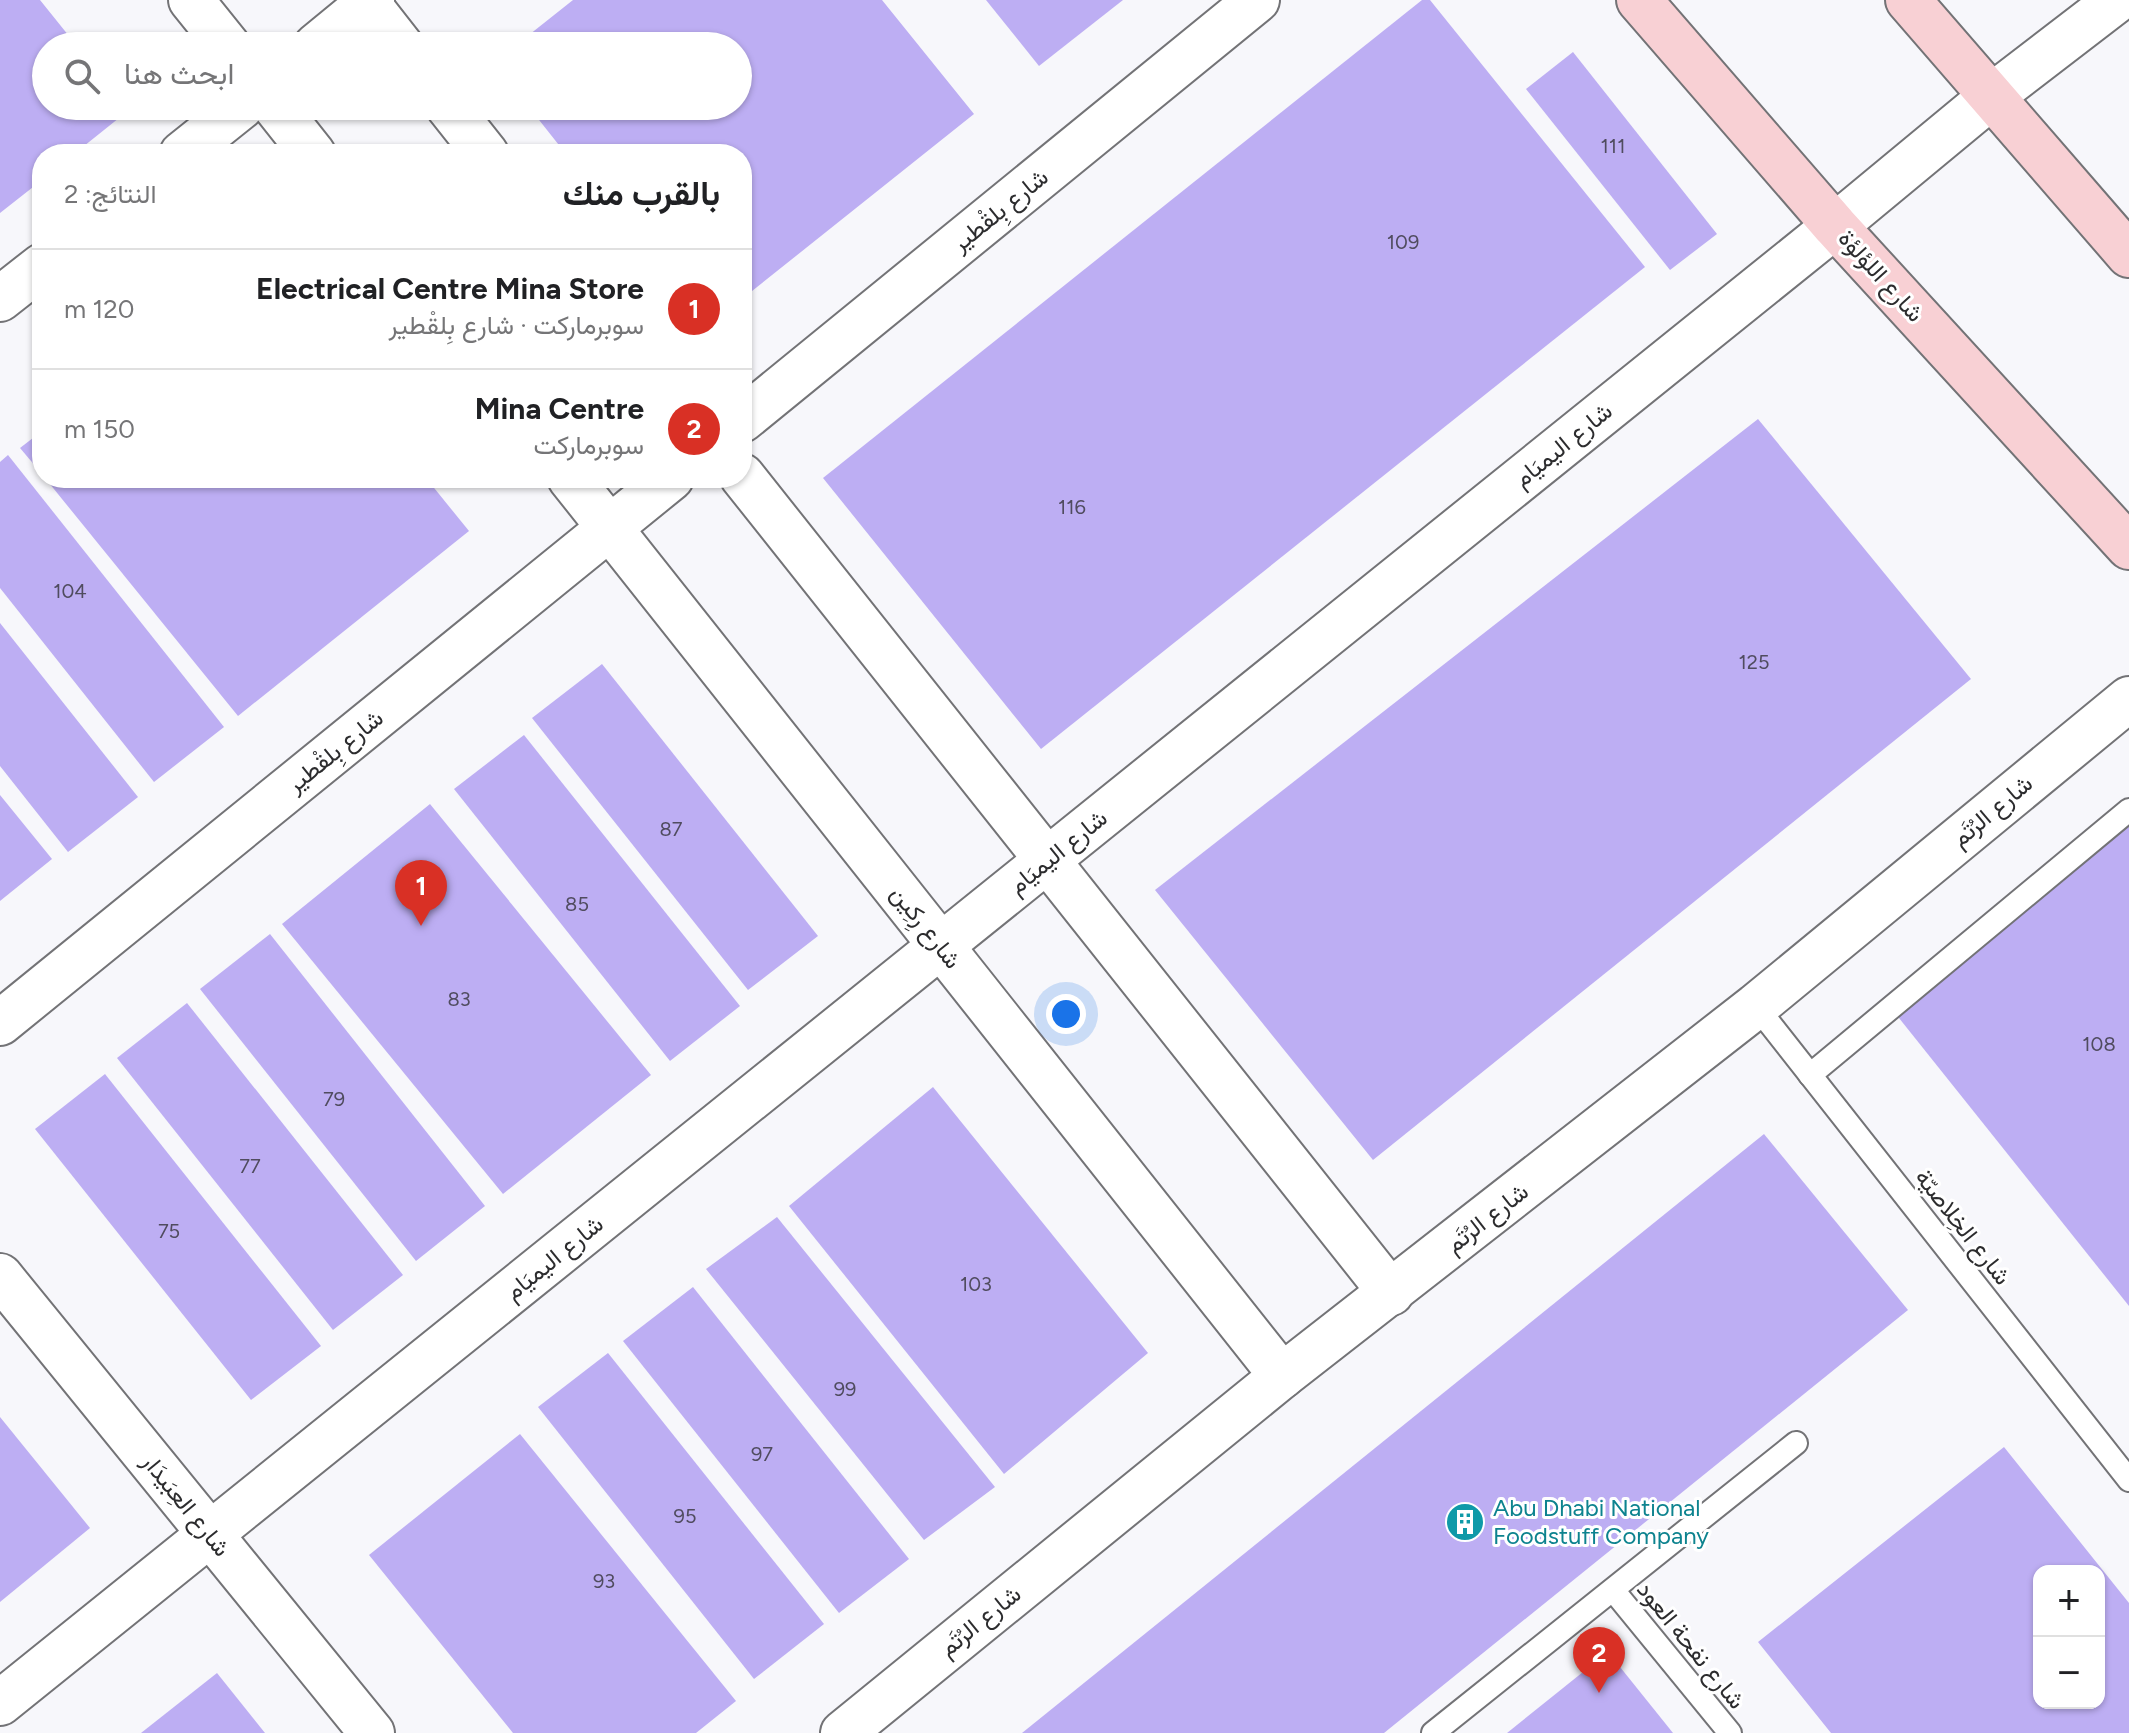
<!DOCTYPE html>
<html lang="ar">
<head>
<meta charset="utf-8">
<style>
  :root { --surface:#fff; --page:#f2f2f2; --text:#202124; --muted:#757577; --line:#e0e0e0; --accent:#d93025 }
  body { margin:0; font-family:Figtree,Vazirmatn,sans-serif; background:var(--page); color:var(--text); direction:rtl }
  .controls { position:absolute; right:24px; bottom:24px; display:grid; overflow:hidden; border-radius:16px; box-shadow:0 2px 6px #0004 }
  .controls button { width:72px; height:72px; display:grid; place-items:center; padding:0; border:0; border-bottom:2px solid var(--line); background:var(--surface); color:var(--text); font:40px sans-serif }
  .you { position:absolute; left:1066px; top:1014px; width:28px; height:28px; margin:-20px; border:6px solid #fff; border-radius:50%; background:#1a73e8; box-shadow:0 0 0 12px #1a73e833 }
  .badge { display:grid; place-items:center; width:52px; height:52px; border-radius:50%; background:var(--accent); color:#fff; font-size:26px; font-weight:700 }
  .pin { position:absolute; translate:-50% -66px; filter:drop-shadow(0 2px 4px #0008) }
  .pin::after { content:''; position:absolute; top:42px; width:28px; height:24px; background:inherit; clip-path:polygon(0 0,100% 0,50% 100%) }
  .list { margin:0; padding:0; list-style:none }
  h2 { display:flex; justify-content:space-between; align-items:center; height:104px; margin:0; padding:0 32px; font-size:34px }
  h2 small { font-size:26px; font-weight:400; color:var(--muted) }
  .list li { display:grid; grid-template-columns:52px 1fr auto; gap:24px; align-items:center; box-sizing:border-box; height:120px; padding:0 32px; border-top:2px solid var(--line) }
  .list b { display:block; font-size:30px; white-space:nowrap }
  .list p { margin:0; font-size:26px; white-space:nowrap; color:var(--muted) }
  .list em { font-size:26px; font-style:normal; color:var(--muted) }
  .icon { flex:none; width:44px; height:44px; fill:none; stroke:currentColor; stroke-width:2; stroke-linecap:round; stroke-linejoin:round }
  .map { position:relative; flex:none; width:2129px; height:1733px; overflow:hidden; direction:ltr }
  .search { position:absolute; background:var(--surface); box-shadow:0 2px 6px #0004; left:32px; top:32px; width:720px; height:88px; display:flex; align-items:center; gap:20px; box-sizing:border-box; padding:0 28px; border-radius:44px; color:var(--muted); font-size:30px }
  .panel { position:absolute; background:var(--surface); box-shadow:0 2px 6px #0004; left:32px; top:144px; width:720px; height:344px; border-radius:32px; direction:rtl }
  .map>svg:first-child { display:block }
  .building { fill:#bdaef3; fill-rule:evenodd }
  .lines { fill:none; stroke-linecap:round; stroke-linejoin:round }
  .lane-casing { stroke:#737376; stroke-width:26 }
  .street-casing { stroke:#737376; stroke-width:48 }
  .secondary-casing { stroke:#737376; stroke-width:48 }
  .lane { stroke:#fff; stroke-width:22 }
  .street { stroke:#fff; stroke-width:44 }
  .secondary { stroke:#f8d0d4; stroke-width:44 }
  .labels { text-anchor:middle; stroke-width:6; stroke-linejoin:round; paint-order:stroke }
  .number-label { font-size:20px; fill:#504c5f }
  .street-label { font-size:24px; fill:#2c2c2e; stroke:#fff }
  .culture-label { font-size:24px; fill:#0d838f; stroke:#fff; text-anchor:start }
</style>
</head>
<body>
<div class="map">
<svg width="2129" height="1733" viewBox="0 0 2129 1733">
  <rect width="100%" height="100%" fill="#f7f7fb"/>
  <g class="building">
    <path d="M 0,0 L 40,0 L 77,46 L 46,46 L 46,106 L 125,106 L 129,110 L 74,154 L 42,154 L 42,180 L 0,213 Z"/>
    <path d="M 573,0 L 882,0 L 974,114 L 742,299 L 742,154 L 566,154 L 528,106 L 738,106 L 738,46 L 515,46 Z"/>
    <path d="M 986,0 L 1123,0 L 1039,66 Z"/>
    <path d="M 1422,0 L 1430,0 L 1645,267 L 1041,749 L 823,478 Z"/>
    <path d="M 1573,52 L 1717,234 L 1670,270 L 1526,89 Z"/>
    <path d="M 1758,419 L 1971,679 L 1373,1160 L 1155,890 Z"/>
    <path d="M 42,431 L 42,474 L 20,448 Z"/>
    <path d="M 8,455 L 224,727 L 154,782 L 0,588 L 0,462 Z"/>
    <path d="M 45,478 L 426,478 L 469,531 L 238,716 Z"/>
    <path d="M 0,623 L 138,797 L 68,852 L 0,766 Z"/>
    <path d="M 602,664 L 818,936 L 748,990 L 532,718 Z"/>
    <path d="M 524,735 L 740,1006 L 670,1061 L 454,789 Z"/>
    <path d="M 0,795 L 52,859 L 0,901 Z"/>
    <path d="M 2129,797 L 2129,1306 L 1883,998 Z"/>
    <path d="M 430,804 L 651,1075 L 503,1194 L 282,924 Z"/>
    <path d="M 270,934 L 485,1206 L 416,1261 L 200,989 Z"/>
    <path d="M 187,1003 L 403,1275 L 333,1330 L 117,1058 Z"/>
    <path d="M 105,1074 L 321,1346 L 251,1400 L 35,1129 Z"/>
    <path d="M 933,1087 L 1148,1353 L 1004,1474 L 789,1206 Z"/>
    <path d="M 1764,1134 L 1908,1310 L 1384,1733 L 1022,1733 Z"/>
    <path d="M 777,1217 L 995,1487 L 924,1540 L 706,1269 Z"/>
    <path d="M 693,1287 L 909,1559 L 839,1613 L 623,1341 Z"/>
    <path d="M 608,1353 L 824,1624 L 754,1679 L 538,1407 Z"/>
    <path d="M 0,1417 L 90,1528 L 0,1602 Z"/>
    <path d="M 520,1434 L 736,1701 L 696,1733 L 513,1733 L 369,1555 Z"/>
    <path d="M 2004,1447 L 2129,1603 L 2129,1733 L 1831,1733 L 1758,1642 ZM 2039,1571 L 2099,1571 L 2099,1703 L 2039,1703 Z"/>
    <path d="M 1608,1652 L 1673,1733 L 1507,1733 Z"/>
    <path d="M 217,1673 L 265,1733 L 141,1733 Z"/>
  </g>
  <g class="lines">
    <defs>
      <g id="lane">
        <path d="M 1756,1006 L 2129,1480"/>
        <path d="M 1810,1075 L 2129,810"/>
        <path d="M 1613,1590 L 1730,1733"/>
        <path d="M 1433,1733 L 1796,1443"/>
      </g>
      <g id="street">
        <path d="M 191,0 L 228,46"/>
        <path d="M 365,0 L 401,46"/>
        <path d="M 316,46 L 372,0"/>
        <path d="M 275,106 L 313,154"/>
        <path d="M 448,106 L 486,154"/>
        <path d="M 182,154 L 242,106"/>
        <path d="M 0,299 L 42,266"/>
        <path d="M 742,420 L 1257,0"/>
        <path d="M 742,476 L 1391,1293"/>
        <path d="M 570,478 L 1282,1376"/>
        <path d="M 0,1023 L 671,478"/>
        <path d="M 0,1276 L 372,1733"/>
        <path d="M 0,1703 L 1835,226 L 1992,96 L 2117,0"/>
        <path d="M 843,1733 L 1282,1376 L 1756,1006 L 2129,699"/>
      </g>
      <g id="secondary">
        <path d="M 1639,0 L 1835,226 L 2129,547"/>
        <path d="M 1908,0 L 2129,255"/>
      </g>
    </defs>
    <use href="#lane" class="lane-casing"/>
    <use href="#street" class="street-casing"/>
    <use href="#secondary" class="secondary-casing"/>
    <use href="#lane" class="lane"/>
    <use href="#street" class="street"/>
    <use href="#secondary" class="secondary"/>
  </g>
  <defs>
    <symbol id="building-disc" viewBox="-11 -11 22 22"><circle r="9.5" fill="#0f9aa8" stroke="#fff"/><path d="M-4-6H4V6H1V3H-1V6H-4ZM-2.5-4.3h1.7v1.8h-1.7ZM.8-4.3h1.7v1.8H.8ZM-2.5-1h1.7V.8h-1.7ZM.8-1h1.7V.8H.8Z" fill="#fff"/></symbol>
  </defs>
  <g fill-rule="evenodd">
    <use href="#building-disc" x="1443" y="1500" width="44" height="44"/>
  </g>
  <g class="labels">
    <g class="number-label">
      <text x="1613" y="153">111</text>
      <text x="1403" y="249">109</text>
      <text x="1072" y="514">116</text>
      <text x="70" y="598">104</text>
      <text x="1754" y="669">125</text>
      <text x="671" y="836">87</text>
      <text x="577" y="911">85</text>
      <text x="459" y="1006">83</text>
      <text x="2099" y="1051">108</text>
      <text x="334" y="1106">79</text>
      <text x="250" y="1173">77</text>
      <text x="169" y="1238">75</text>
      <text x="976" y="1291">103</text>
      <text x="845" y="1396">99</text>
      <text x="762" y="1461">97</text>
      <text x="685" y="1523">95</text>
      <text x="604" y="1588">93</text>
    </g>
    <g class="street-label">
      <text transform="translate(1000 210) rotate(-39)" y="8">شارع بِلقْطير</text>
      <text transform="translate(1881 276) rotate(48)" y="8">شارع اللؤلؤة</text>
      <text transform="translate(1563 445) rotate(-39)" y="8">شارع اليميَام</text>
      <text transform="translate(335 751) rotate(-39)" y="8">شارع بِلقْطير</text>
      <text transform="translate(1992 811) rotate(-40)" y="8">شارع الرُتَم</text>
      <text transform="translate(1058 852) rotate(-39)" y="8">شارع اليميَام</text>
      <text transform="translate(926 927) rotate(52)" y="8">شارع رِكِين</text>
      <text transform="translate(1487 1218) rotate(-38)" y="8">شارع الرُتَم</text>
      <text transform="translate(1963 1227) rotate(52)" y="8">شارع الخِلاصيّة</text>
      <text transform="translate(554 1258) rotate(-39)" y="8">شارع اليميَام</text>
      <text transform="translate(186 1505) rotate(51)" y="8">شارع العِبَيدَار</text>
      <text transform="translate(980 1621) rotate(-39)" y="8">شارع الرُتَم</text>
      <text transform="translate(1691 1645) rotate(51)" y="8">شارع نفحة العود</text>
    </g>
    <g class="culture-label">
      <text x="1493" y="1516">Abu Dhabi National<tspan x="1493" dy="28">Foodstuff Company</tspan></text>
    </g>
  </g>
</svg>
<div class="controls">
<button>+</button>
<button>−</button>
</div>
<div class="you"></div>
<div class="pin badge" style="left:421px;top:926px">1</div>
<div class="pin badge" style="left:1599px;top:1693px">2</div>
<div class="search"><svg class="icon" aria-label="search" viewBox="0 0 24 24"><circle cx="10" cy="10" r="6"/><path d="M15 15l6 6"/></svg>ابحث هنا</div>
<section class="panel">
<h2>بالقرب منك<small>النتائج: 2</small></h2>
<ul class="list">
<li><span class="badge">1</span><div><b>Electrical Centre Mina Store</b><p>سوبرماركت · شارع بِلقْطير</p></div><em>120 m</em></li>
<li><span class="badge">2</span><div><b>Mina Centre</b><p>سوبرماركت</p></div><em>150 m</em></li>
</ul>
</section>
</div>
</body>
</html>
